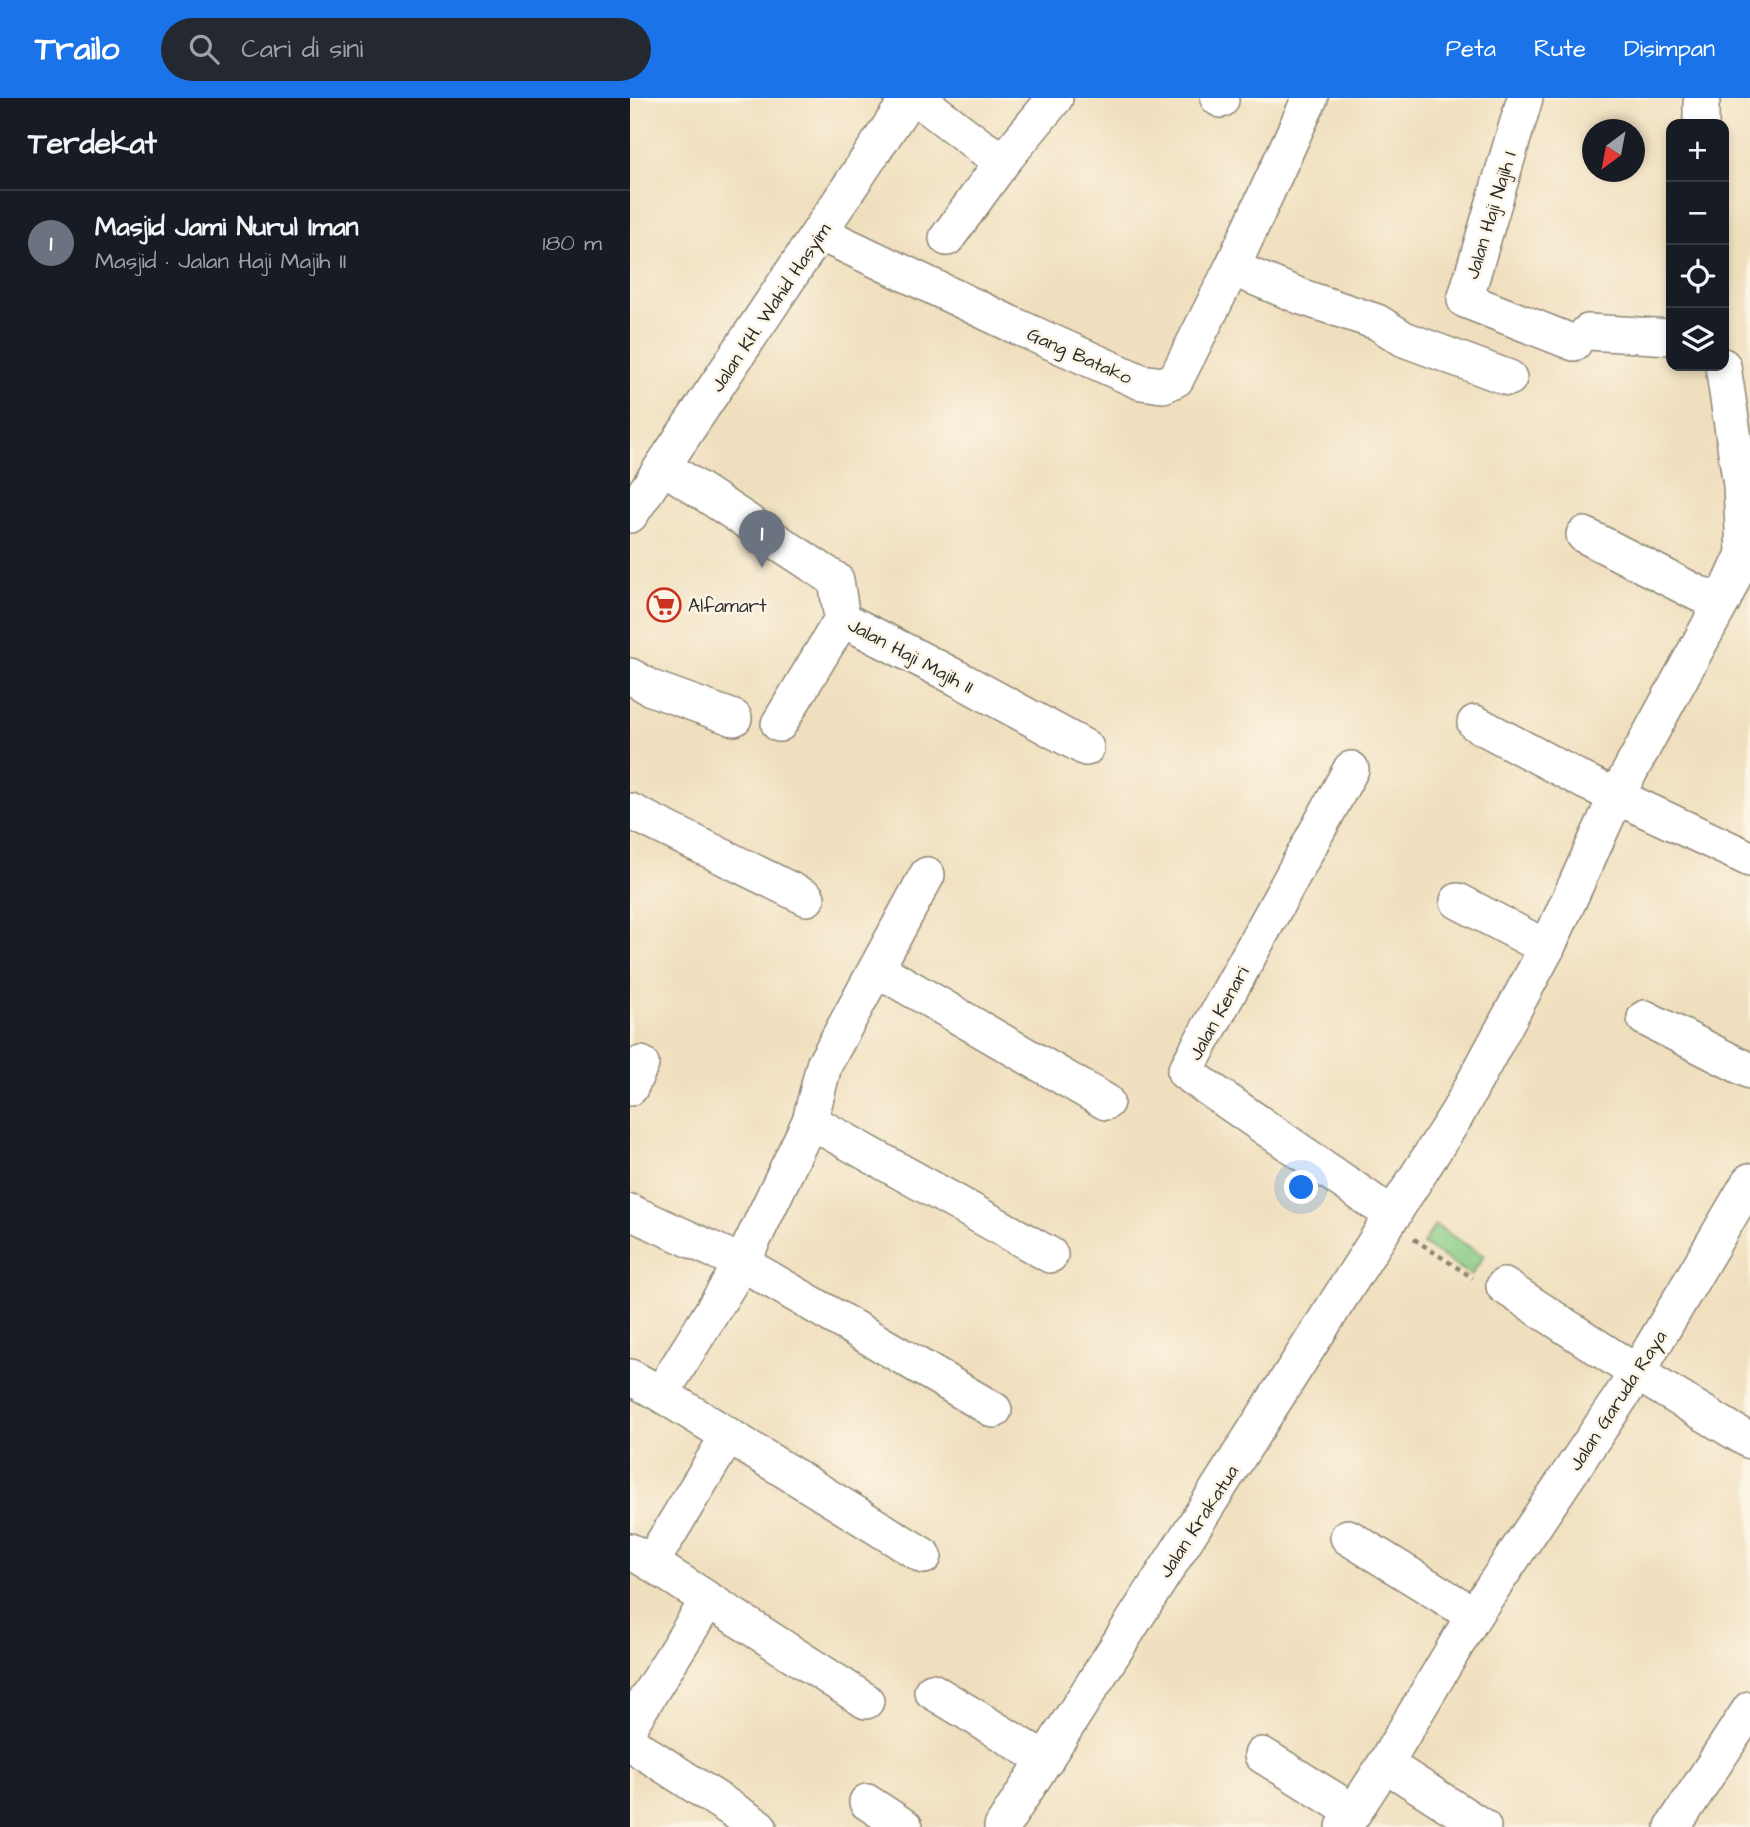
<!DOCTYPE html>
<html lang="id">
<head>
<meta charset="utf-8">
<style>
  :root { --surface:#171b24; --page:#242831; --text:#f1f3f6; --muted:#9ea1a6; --line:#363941; --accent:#1a73e8 }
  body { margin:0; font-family:"Architects Daughter",sans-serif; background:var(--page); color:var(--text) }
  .controls { position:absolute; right:21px; top:21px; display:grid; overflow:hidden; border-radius:14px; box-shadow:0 4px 10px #0003 }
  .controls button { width:63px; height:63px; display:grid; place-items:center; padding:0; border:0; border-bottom:2px solid var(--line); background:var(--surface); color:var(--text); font:35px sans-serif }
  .compass { position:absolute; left:952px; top:21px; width:63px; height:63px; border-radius:50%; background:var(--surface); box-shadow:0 4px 10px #0003; rotate:212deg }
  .you { position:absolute; left:672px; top:1090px; width:24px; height:24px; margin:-18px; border:5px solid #fff; border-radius:50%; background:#1a73e8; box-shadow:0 0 0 10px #1a73e833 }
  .badge { display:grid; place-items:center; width:46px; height:46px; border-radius:50%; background:var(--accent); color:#fff; font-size:23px; font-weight:700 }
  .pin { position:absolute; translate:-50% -58px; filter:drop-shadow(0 2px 4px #0008) }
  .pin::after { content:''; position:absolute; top:37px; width:24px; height:21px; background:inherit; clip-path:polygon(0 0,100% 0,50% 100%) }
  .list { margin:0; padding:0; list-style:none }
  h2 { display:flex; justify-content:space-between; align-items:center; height:91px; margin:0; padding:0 28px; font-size:30px }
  h2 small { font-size:23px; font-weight:400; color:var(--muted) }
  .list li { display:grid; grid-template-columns:46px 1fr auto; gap:21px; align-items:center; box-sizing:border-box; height:105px; padding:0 28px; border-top:2px solid var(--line) }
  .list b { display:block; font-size:26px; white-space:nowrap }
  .list p { margin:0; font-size:23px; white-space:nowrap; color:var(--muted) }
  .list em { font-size:23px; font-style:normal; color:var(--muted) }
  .icon { flex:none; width:38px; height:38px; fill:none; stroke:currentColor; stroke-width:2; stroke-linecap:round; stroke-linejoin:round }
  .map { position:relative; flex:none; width:1120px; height:1729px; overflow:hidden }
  header { display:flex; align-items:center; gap:42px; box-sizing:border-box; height:98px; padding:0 35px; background:var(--accent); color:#fff }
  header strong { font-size:33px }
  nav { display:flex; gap:38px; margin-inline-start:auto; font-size:24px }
  .search { width:490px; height:63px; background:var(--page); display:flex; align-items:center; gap:18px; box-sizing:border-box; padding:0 24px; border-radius:38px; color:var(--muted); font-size:26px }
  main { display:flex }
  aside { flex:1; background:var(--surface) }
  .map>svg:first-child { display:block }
  .green { fill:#87cb84; stroke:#597b58; stroke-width:2 }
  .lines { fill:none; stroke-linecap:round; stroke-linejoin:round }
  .minor-casing { stroke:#8e8574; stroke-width:38 }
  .path { stroke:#8e8574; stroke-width:4.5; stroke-dasharray:5 5; stroke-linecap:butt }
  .minor { stroke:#fff; stroke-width:35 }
  .labels { text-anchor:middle; stroke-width:5; stroke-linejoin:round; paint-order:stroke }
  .street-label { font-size:19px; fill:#2b2b2b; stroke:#fcf5e5 }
  .poi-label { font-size:19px; fill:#2b2b2b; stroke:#fcf5e5; text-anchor:start }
</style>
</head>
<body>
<header>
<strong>Trailo</strong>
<div class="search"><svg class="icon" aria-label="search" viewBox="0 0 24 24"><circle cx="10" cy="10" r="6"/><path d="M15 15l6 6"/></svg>Cari di sini</div>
<nav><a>Peta</a><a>Rute</a><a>Disimpan</a></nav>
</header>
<main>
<aside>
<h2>Terdekat<small></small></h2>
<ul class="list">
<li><span class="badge" style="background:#6b7280">1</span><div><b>Masjid Jami Nurul Iman</b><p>Masjid · Jalan Haji Majih II</p></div><em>180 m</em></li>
</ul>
</aside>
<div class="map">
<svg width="1120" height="1729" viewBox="0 0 1120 1729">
  <rect width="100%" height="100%" fill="#fcf5e5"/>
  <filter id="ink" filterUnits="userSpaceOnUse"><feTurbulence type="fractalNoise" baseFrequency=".0143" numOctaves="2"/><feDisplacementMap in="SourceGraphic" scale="14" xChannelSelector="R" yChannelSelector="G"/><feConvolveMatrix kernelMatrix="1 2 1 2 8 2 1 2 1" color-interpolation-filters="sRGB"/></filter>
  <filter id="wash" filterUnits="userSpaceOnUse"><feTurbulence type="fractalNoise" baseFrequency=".00686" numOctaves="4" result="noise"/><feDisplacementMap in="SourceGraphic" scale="28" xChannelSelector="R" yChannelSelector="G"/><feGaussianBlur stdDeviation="1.57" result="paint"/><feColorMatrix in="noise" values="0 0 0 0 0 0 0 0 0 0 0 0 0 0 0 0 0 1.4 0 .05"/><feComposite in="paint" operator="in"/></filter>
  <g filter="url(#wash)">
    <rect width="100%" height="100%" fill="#f0dfbe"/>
    <path class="green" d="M 805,1127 L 854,1158 L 841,1177 L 793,1146 Z"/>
  </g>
  <g filter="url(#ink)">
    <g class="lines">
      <defs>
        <g id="minor">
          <path d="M 287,0 L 350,48 L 373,63"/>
          <path d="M 588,0 L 591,2"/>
          <path d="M 895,0 L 835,202 L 944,245"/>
          <path d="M 1071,26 L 1071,5 L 1073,0"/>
          <path d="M 190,135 L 379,225 L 511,284 L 533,287 L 546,281 L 602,170 L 680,0"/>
          <path d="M 317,140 L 373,63 L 425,0"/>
          <path d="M 602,170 L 672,199 L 747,224 L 774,241 L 879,280"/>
          <path d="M 958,234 L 1041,239"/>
          <path d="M 33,368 L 206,482 L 212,521 L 327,580 L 456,650"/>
          <path d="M 0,417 L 279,0"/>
          <path d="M 954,437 L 1069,496 L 1093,502"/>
          <path d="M 0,578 L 21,590 L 104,620"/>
          <path d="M 845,625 L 956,684 L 1120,761"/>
          <path d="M 149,626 L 212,521"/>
          <path d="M 721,671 L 555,974 L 743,1104 L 764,1116"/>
          <path d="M 0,713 L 177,800"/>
          <path d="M 828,803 L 917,850"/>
          <path d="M 247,871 L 476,1004"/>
          <path d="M 1015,920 L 1120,973"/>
          <path d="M 0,990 L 11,966"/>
          <path d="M 180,1023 L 420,1157"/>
          <path d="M 0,1114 L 112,1165 L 364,1312"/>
          <path d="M 874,1188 L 1007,1275 L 1120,1343"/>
          <path d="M 0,1279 L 31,1296 L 294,1458"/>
          <path d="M 31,1296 L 112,1165 L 180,1023 L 194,967 L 297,777"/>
          <path d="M 718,1439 L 844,1517"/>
          <path d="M 0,1453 L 21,1465 L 236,1603"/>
          <path d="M 21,1465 L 98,1338"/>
          <path d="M 302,1593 L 416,1662"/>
          <path d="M 0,1627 L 78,1502"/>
          <path d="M 0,1645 L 129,1729"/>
          <path d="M 632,1657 L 724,1714"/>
          <path d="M 755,1666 L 853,1729"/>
          <path d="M 237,1704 L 275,1729"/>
          <path d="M 372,1729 L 827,1016 L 917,850 L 986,699 L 1093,502 L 1114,456 L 1111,387 L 1093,268"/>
          <path d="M 714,1729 L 755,1666 L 844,1517 L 1007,1275 L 1120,1083"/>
          <path d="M 1043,1729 L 1120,1611"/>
        </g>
      </defs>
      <use href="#minor" class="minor-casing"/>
      <path class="path" d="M 784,1141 L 843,1180"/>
      <use href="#minor" class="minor"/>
    </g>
  </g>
  <defs>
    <symbol id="supermarket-ring" viewBox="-11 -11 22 22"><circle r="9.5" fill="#fcf5e5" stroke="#c8321e" stroke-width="1.5"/><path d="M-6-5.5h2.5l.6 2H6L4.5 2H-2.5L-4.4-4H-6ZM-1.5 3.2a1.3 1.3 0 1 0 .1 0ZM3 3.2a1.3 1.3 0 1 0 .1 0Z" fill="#c8321e"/></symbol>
  </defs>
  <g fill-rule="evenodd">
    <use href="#supermarket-ring" x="15" y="488" width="38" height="38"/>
  </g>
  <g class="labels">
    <g class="street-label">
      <text transform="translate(860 117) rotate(-73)" y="7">Jalan Haji Najih I</text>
      <text transform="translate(140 209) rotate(-56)" y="7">Jalan KH. Wahid Hasyim</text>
      <text transform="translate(450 257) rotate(24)" y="7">Gang Batako</text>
      <text transform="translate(281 557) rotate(28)" y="7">Jalan Haji Majih II</text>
      <text transform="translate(588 915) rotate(-61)" y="7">Jalan Kenari</text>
      <text transform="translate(987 1302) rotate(-57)" y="7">Jalan Garuda Raya</text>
      <text transform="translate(568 1423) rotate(-57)" y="7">Jalan Krakatua</text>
    </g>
    <g class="poi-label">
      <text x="58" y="514">Alfamart</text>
    </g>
  </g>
</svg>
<div class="controls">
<button>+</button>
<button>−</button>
<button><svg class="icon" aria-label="locate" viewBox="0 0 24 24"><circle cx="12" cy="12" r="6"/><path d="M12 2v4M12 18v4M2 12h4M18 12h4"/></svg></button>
<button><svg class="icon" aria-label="layers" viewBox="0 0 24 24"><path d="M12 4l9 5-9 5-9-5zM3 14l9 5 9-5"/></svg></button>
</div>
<svg class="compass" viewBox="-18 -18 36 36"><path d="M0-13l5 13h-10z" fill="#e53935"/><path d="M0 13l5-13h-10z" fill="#9ea1a6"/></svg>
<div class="you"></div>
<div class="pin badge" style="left:132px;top:470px;background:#6b7280">1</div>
</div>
</main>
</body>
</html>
